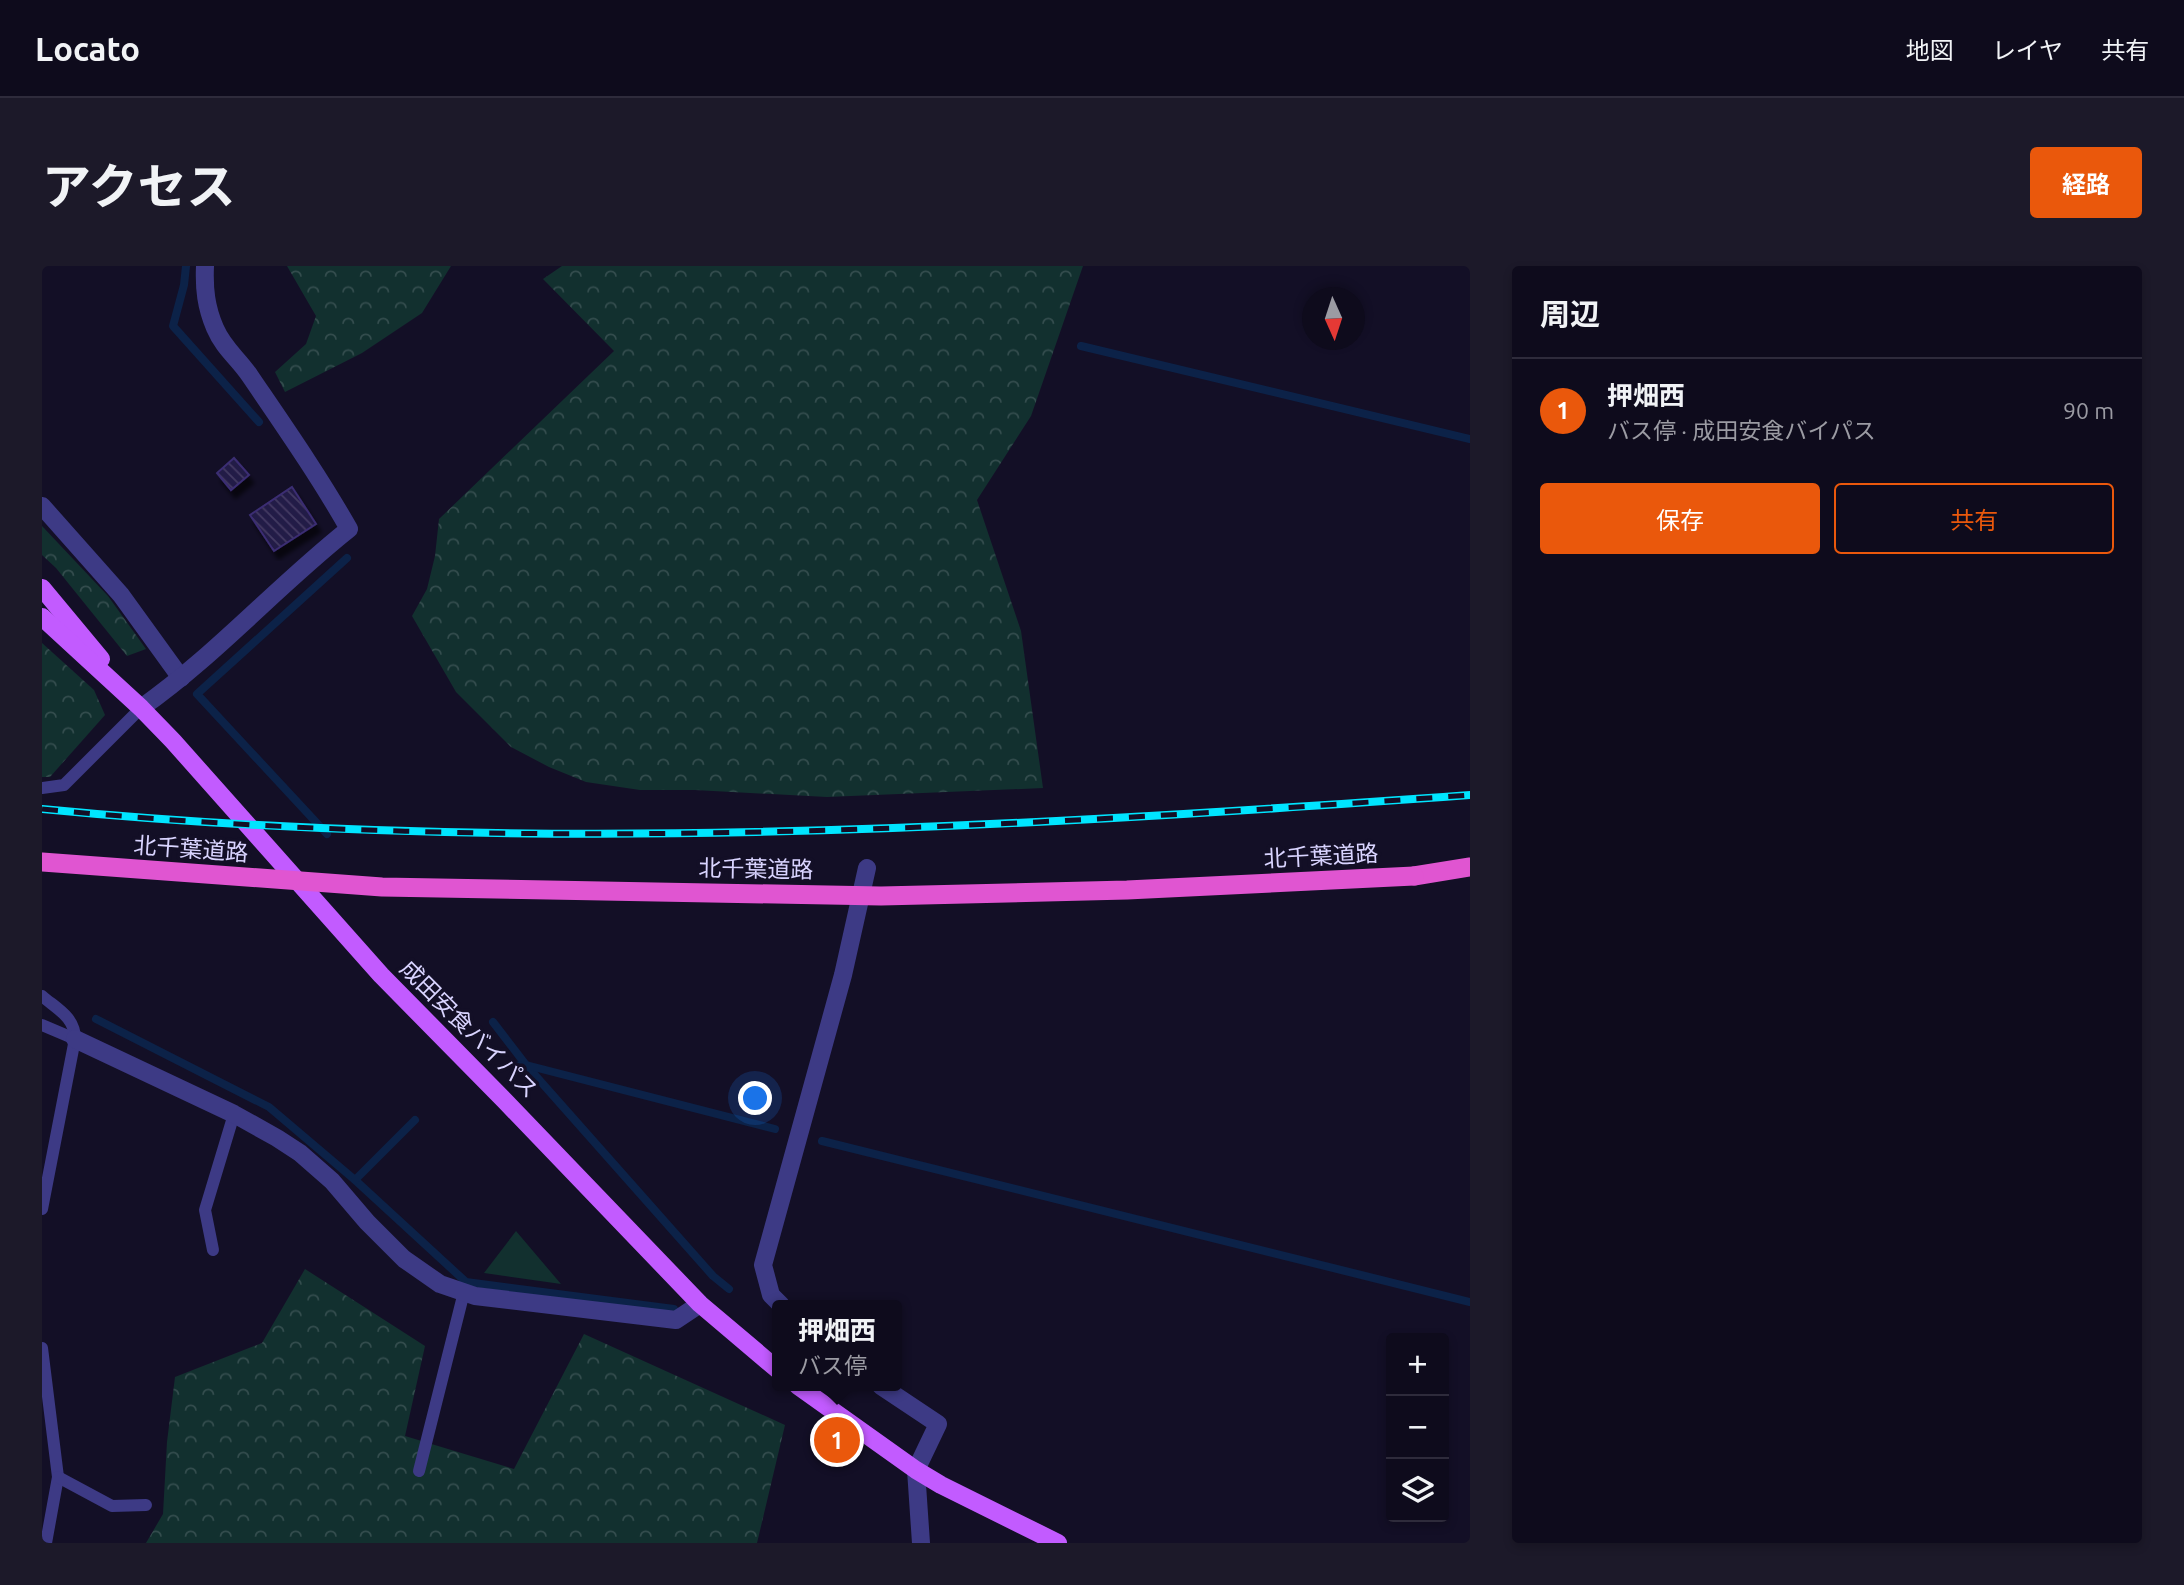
<!DOCTYPE html>
<html lang="ja">
<head>
<meta charset="utf-8">
<style>
  :root { --surface:#0e0b1c; --page:#1c1929; --text:#f1f3f6; --muted:#9b9ba3; --line:#2e2b3b; --accent:#ea580c }
  body { margin:0; font-family:Ubuntu,"Noto Sans JP",sans-serif; background:var(--page); color:var(--text) }
  .controls { position:absolute; right:21px; bottom:21px; display:grid; overflow:hidden; border-radius:7px; box-shadow:0 4px 10px #0003 }
  .controls button { width:63px; height:63px; display:grid; place-items:center; padding:0; border:0; border-bottom:2px solid var(--line); background:var(--surface); color:var(--text); font:35px sans-serif }
  .compass { position:absolute; left:1260px; top:21px; width:63px; height:63px; border-radius:50%; background:var(--surface); box-shadow:0 4px 10px #0003; rotate:177deg }
  .you { position:absolute; left:714px; top:833px; width:24px; height:24px; margin:-18px; border:5px solid #fff; border-radius:50%; background:#1a73e8; box-shadow:0 0 0 10px #1a73e833 }
  .badge { display:grid; place-items:center; width:46px; height:46px; border-radius:50%; background:var(--accent); color:#fff; font-size:23px; font-weight:700 }
  .pin { position:absolute; translate:-50% -50%; border:4px solid #fff; box-shadow:0 2px 7px #0006 }
  .popup { position:absolute; left:730px; top:1034px; width:130px; height:91px; box-sizing:border-box; display:grid; place-content:center; border-radius:7px; background:var(--surface); filter:drop-shadow(0 2px 5px #0005); font-size:23px; white-space:nowrap; color:var(--muted) }
  .popup b { font-size:26px; color:var(--text) }
  .popup::after { content:''; position:absolute; left:50%; top:100%; margin-left:-14px; border:14px solid transparent; border-top-color:var(--surface) }
  .list { margin:0; padding:0; list-style:none }
  h2 { display:flex; justify-content:space-between; align-items:center; height:91px; margin:0; padding:0 28px; font-size:30px }
  h2 small { font-size:23px; font-weight:400; color:var(--muted) }
  .list li { display:grid; grid-template-columns:46px 1fr auto; gap:21px; align-items:center; box-sizing:border-box; height:105px; padding:0 28px; border-top:2px solid var(--line) }
  .list b { display:block; font-size:26px; white-space:nowrap }
  .list p { margin:0; font-size:23px; white-space:nowrap; color:var(--muted) }
  .list em { font-size:23px; font-style:normal; color:var(--muted) }
  .actions { display:flex; gap:14px; padding:21px 28px }
  .actions a { flex:1; padding:16px 0; border:2px solid var(--accent); border-radius:7px; text-align:center; font-size:24px; color:var(--accent) }
  .actions .main { background:var(--accent); color:#fff }
  .icon { flex:none; width:38px; height:38px; fill:none; stroke:currentColor; stroke-width:2; stroke-linecap:round; stroke-linejoin:round }
  .map { position:relative; flex:none; width:1428px; height:1277px; overflow:hidden; border-radius:7px }
  header { display:flex; align-items:center; gap:42px; box-sizing:border-box; height:98px; padding:0 35px; background:var(--surface); border-bottom:2px solid var(--line) }
  header strong { font-size:33px }
  nav { display:flex; gap:38px; margin-inline-start:auto; font-size:24px }
  .intro { display:flex; align-items:center; justify-content:space-between; box-sizing:border-box; height:168px; padding:0 42px }
  h1 { margin:0; font-size:49px }
  .button { padding:18px 32px; border-radius:7px; background:var(--accent); color:#fff; font-size:24px; font-weight:700 }
  main { display:flex; gap:42px; padding:0 42px }
  aside { flex:1; background:var(--surface); border-radius:7px; box-shadow:0 4px 10px #0003 }
  .map>svg:first-child { display:block }
  .green { fill:#12302f }
  .forest { fill:url(#forest-crowns) }
  .lines { fill:none; stroke-linecap:round; stroke-linejoin:round }
  .stream { stroke:#0c2248; stroke-width:8 }
  .building { fill:url(#building-back-hatch); stroke:#3b2d73; stroke-width:2; filter:url(#shadow) }
  .service { stroke:#3d3a85; stroke-width:12 }
  .minor { stroke:#3d3a85; stroke-width:18 }
  .primary { stroke:#c25bff; stroke-width:18 }
  .trunk { stroke:#e055d1; stroke-width:19 }
  .rail-casing { stroke:#00e5ff; stroke-width:8 }
  .rail { stroke:#130f26; stroke-width:5; stroke-dasharray:16; stroke-linecap:butt }
  .trunk-bridge { stroke:#e055d1; stroke-width:19 }
  .labels { text-anchor:middle; stroke-width:7; stroke-linejoin:round; paint-order:stroke }
  .street-label { font-size:23px; fill:#d9d4ff; stroke:#130f26 }
</style>
</head>
<body>
<header>
<strong>Locato</strong>
<nav><a>地図</a><a>レイヤ</a><a>共有</a></nav>
</header>
<div class="intro"><h1>アクセス</h1><a class="button">経路</a></div>
<main>
<div class="map">
<svg width="1428" height="1277" viewBox="0 0 1428 1277">
  <defs>
    <pattern id="forest-crowns" width="20" height="18" patternUnits="userSpaceOnUse" patternTransform="scale(1.75)"><rect width="20" height="18" fill="#12302f"/><path d="M2 6a3 3 0 1 1 6 0M12 15a3 3 0 1 1 6 0" fill="none" stroke="#344d4e"/></pattern>
    <pattern id="building-back-hatch" width="6" height="6" patternUnits="userSpaceOnUse" patternTransform="scale(1.75)"><rect width="6" height="6" fill="#241b47"/><path d="M-1 5l2 2M0 0l6 6M5-1l2 2" fill="none" stroke="#433b63"/></pattern>
    <filter id="shadow"><feDropShadow dx="4.5" dy="8" stdDeviation="2" flood-color="#0009"/></filter>
  </defs>
  <rect width="100%" height="100%" fill="#130f26"/>
  <path class="green" d="M 474,965 L 519,1018 L 442,1007 Z"/>
  <g class="forest">
    <path d="M 245,0 L 409,0 L 380,47 L 320,87 L 243,126 L 233,106 L 264,78 L 274,50 Z"/>
    <path d="M 520,0 L 1041,0 L 989,150 L 935,234 L 979,365 L 1001,522 L 785,531 L 653,524 L 598,524 L 544,516 L 507,501 L 469,481 L 414,426 L 370,350 L 385,323 L 393,290 L 397,253 L 572,85 L 501,13 Z"/>
    <path d="M 0,260 L 66,330 L 104,383 L 85,390 L 14,302 L 0,289 Z"/>
    <path d="M 0,377 L 52,424 L 63,449 L 8,511 L 0,511 Z"/>
    <path d="M 263,1003 L 383,1080 L 363,1170 L 472,1203 L 542,1068 L 743,1159 L 715,1277 L 104,1277 L 121,1248 L 125,1176 L 133,1111 L 220,1077 Z"/>
  </g>
  <g class="lines">
    <g class="stream">
      <path d="M 144,0 L 142,19 L 131,60 L 217,156"/>
      <path d="M 1039,80 L 1428,173"/>
      <path d="M 285,568 L 155,428 L 305,292"/>
      <path d="M 54,753 L 227,841 L 313,914 L 424,1016 L 632,1043"/>
      <path d="M 451,756 L 484,799 L 671,1010 L 687,1023"/>
      <path d="M 472,800 L 484,799 L 733,863"/>
      <path d="M 780,875 L 1428,1036"/>
      <path d="M 313,914 L 373,854"/>
    </g>
  </g>
  <g class="building">
    <path d="M 192,192 L 207,209 L 189,224 L 175,207 Z"/>
    <path d="M 250,221 L 274,258 L 232,285 L 208,249 Z"/>
  </g>
  <g class="lines">
    <g class="service">
      <path d="M 0,522 L 22,519 L 99,442"/>
      <path d="M 0,730 C 15,743 33,751 33,773 L 0,943"/>
      <path d="M 0,759 L 33,773"/>
      <path d="M 171,984 L 163,944 L 192,848"/>
      <path d="M 0,1082 L 16,1211 L 4,1277"/>
      <path d="M 377,1205 L 422,1026"/>
      <path d="M 16,1211 L 70,1240 L 104,1239"/>
    </g>
    <g class="minor">
      <path d="M 0,240 L 79,329 L 139,412"/>
      <path d="M 99,442 C 173,390 235,320 307,263 C 277,210 242,160 208,110 C 196,92 182,83 173,62 C 164,41 162,23 163,0"/>
      <path d="M 33,773 L 192,848 L 235,872 L 258,887 L 290,915 L 325,956 L 362,993 L 398,1018 L 433,1030 L 634,1054 L 658,1038"/>
      <path d="M 739,1039 L 729,1029 L 721,999 L 801,709 L 825,602"/>
      <path d="M 839,1120 L 896,1158 L 874,1204 L 879,1277"/>
    </g>
    <g class="primary">
      <path d="M 0,322 L 59,393"/>
      <path d="M 0,351 L 99,442 L 131,475 L 339,709 L 463,835 L 658,1038 L 736,1104"/>
      <path d="M 756,1120 L 874,1204 L 899,1219 L 1016,1277"/>
    </g>
    <path class="trunk" d="M 1372,610 L 1428,601"/>
    <defs>
      <path id="rail" d="M 0,543 C 475,589 953,563 1428,529"/>
    </defs>
    <use href="#rail" class="rail-casing"/>
    <use href="#rail" class="rail"/>
    <path class="trunk-bridge" d="M 0,596 L 340,621 L 839,630 L 1085,624 L 1372,610"/>
  </g>
  <g class="labels">
    <g class="street-label">
      <text transform="translate(149 583) rotate(4)" y="8">北千葉道路</text>
      <text transform="translate(1279 590) rotate(-3)" y="8">北千葉道路</text>
      <text transform="translate(714 603) rotate(1)" y="8">北千葉道路</text>
      <text transform="translate(427 763) rotate(45)" y="8">成田安食バイパス</text>
    </g>
  </g>
</svg>
<div class="controls">
<button>+</button>
<button>−</button>
<button><svg class="icon" aria-label="layers" viewBox="0 0 24 24"><path d="M12 4l9 5-9 5-9-5zM3 14l9 5 9-5"/></svg></button>
</div>
<svg class="compass" viewBox="-18 -18 36 36"><path d="M0-13l5 13h-10z" fill="#e53935"/><path d="M0 13l5-13h-10z" fill="#9b9ba3"/></svg>
<div class="you"></div>
<div class="pin badge" style="left:795px;top:1174px">1</div>
<div class="popup"><b>押畑西</b>バス停</div>
</div>
<aside>
<h2>周辺<small></small></h2>
<ul class="list">
<li><span class="badge">1</span><div><b>押畑西</b><p>バス停 · 成田安食バイパス</p></div><em>90 m</em></li>
</ul>
<div class="actions"><a class="main">保存</a><a>共有</a></div>
</aside>
</main>
</body>
</html>
